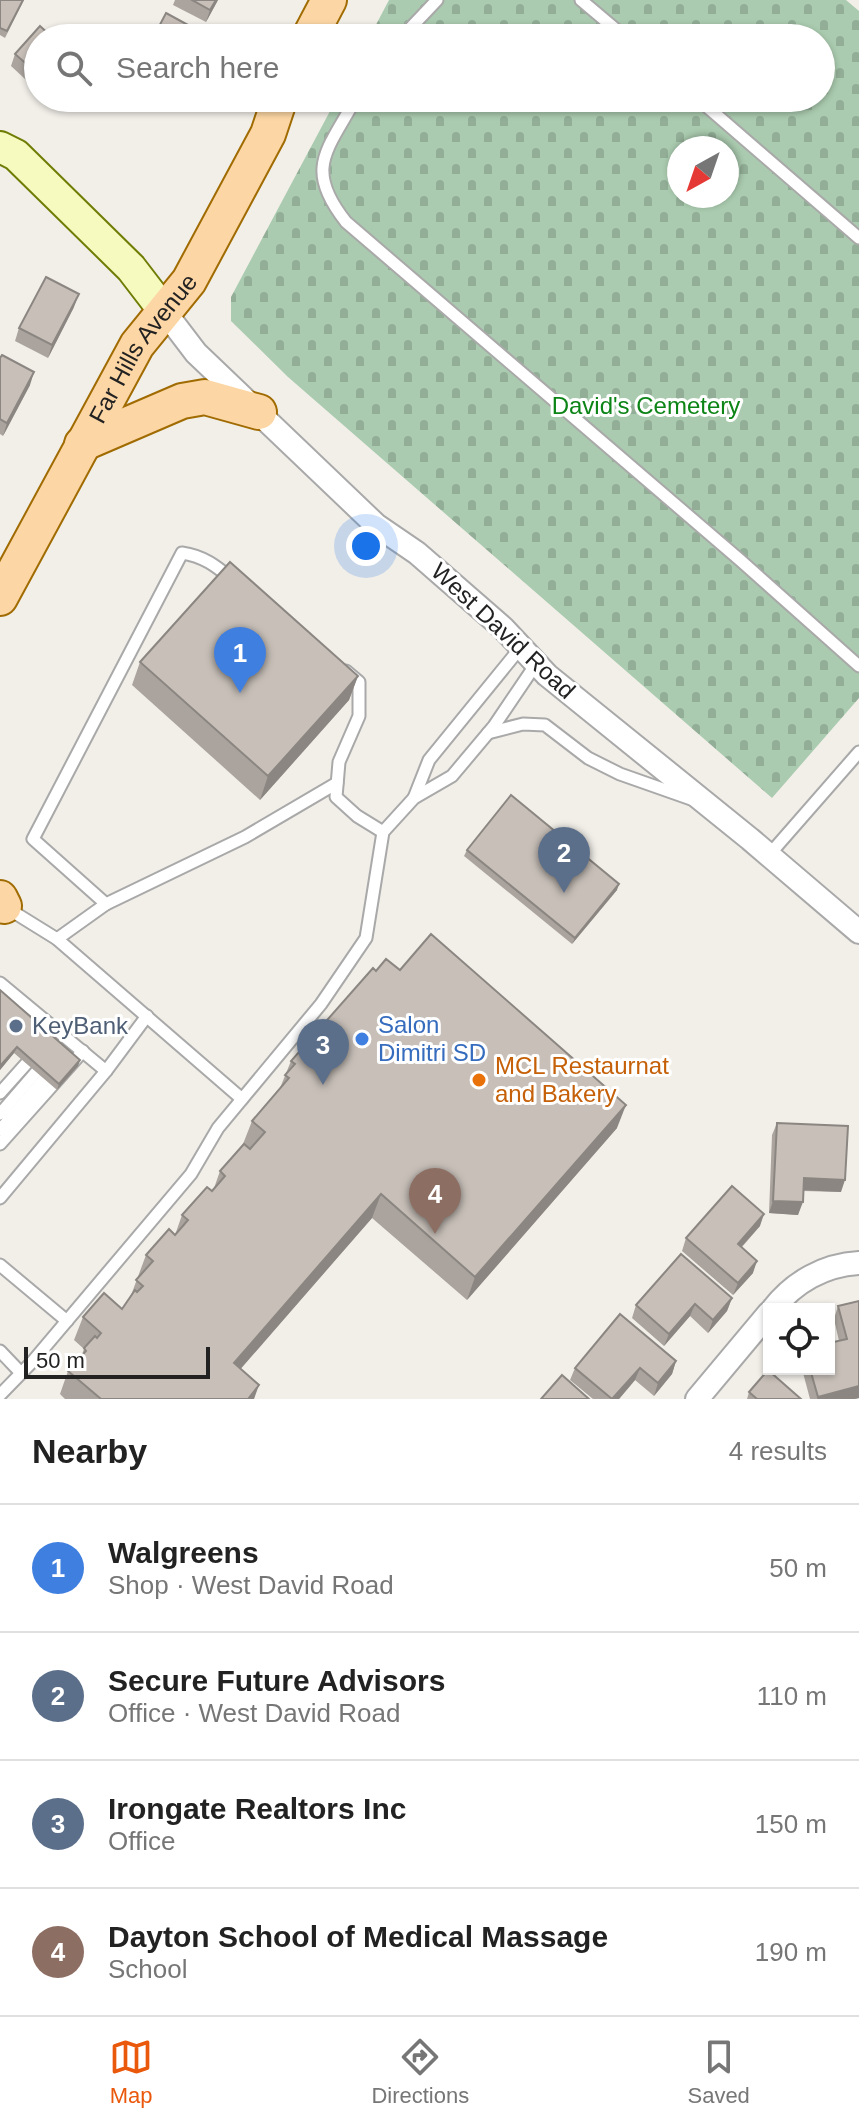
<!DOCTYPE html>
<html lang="en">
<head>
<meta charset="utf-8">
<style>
  :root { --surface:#fff; --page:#f2f2f2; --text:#222; --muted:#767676; --line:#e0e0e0; --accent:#ea580c }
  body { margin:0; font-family:Arial,sans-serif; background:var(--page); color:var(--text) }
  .controls { position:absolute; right:24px; bottom:24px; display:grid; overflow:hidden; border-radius:0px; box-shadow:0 2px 6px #0004 }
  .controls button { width:72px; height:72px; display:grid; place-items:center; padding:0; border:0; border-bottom:2px solid var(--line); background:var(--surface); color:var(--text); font:40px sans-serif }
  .compass { position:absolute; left:667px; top:136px; width:72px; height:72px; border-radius:50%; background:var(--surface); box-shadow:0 2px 6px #0004; rotate:220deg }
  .scale { position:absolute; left:24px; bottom:20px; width:186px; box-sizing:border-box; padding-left:8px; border:4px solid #222; border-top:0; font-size:22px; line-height:28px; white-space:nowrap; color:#222; -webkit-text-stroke:6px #fff; paint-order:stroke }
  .you { position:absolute; left:366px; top:546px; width:28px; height:28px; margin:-20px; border:6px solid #fff; border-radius:50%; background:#1a73e8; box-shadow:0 0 0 12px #1a73e833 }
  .badge { display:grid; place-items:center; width:52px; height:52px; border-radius:50%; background:var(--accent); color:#fff; font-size:26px; font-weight:700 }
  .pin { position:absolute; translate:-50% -66px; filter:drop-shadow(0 2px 4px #0008) }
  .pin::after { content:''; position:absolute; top:42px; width:28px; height:24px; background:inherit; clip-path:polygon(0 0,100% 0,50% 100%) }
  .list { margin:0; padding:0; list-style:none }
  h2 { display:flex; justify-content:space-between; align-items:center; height:104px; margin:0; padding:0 32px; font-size:34px }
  h2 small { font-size:26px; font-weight:400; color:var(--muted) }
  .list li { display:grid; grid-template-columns:52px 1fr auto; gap:24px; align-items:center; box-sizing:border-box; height:128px; padding:0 32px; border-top:2px solid var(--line) }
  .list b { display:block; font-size:30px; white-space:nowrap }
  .list p { margin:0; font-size:26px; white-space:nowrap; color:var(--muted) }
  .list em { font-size:26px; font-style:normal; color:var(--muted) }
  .icon { flex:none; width:44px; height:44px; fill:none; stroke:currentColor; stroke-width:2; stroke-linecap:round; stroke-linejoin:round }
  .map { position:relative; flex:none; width:859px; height:1399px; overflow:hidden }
  .search { position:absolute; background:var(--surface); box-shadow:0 2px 6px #0004; left:24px; right:24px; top:24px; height:88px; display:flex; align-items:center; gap:20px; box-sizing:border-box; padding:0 28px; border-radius:44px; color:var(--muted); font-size:30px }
  .sheet { height:616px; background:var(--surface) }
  nav { display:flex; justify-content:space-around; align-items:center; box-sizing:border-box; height:112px; border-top:2px solid var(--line); background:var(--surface); font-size:22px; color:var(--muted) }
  nav a { display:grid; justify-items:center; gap:4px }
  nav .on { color:var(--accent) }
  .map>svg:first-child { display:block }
  .cemetery { fill:url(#cemetery-stones); fill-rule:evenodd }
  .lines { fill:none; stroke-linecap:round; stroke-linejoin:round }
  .lane-casing { stroke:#a9a9a9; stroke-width:15 }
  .street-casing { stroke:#a9a9a9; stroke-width:26 }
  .secondary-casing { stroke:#707d05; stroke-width:34 }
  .primary-casing { stroke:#a06b00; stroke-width:38 }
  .lane { stroke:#fff; stroke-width:11 }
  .street { stroke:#fff; stroke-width:22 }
  .secondary { stroke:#f7fabf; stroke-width:30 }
  .primary { stroke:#fcd6a4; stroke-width:34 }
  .wall { fill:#aba49e }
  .shaded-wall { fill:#8b8681 }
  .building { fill:#c7bfb8; stroke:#8b8681; stroke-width:2 }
  .service-dot { fill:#5c6f8a; stroke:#fff; stroke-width:3 }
  .shop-dot { fill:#3f7fe0; stroke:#fff; stroke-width:3 }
  .food-dot { fill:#e8710a; stroke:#fff; stroke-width:3 }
  .labels { text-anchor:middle; stroke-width:6; stroke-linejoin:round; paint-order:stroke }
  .street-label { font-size:24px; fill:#222; stroke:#fff }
  .park-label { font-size:24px; fill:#0c8416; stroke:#fff }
  .shop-label { font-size:24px; fill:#366cbe; stroke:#fff; text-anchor:start }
  .service-label { font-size:24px; fill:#4e5e75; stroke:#fff; text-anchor:start }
  .food-label { font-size:24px; fill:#c56008; stroke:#fff; text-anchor:start }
</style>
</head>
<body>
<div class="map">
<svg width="859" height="1399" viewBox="0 0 859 1399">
  <defs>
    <pattern id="cemetery-stones" width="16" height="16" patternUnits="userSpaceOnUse" patternTransform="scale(2)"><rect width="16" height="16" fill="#aacbaf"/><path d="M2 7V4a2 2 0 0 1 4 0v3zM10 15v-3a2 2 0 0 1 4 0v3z" fill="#92ae96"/></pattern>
  </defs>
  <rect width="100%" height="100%" fill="#f2efe9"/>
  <path class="cemetery" d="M 389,0 L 846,0 L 859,11 L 859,698 L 772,798 L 288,377 L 231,321 L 231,297 L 337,98 L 821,98 L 821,38 L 369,38 ZM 679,148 L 727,148 L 727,196 L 679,196 Z"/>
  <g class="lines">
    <defs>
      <g id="lane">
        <path d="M 581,0 L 626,38"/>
        <path d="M 401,38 L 437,0"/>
        <path d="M 356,98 C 328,150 303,168 346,222 L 740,560 L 859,666"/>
        <path d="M 697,98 L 859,238"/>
        <path d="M 346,671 L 359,682 L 359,716 L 339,762 L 336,797 L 357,816 L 383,832"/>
        <path d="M 488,733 L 523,724 L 545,725 L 588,758 L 620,774 L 691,799"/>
        <path d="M 414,798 L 429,760 L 521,647"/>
        <path d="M 769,855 L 859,752"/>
        <path d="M 106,904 L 245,837 L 337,783"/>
        <path d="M 7,908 L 57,939 L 242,1099"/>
        <path d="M 57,939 L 106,904 L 33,839 L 182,553 C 204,556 217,567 233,580"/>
        <path d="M 0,983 L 106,1071 L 147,1016"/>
        <path d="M 0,1093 L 34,1055"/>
        <path d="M 0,1114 L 44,1063"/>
        <path d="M 0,1130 L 52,1070"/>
        <path d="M 0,1144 L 83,1051"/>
        <path d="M 0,1198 L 106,1071"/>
        <path d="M 0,1265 L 67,1321"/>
        <path d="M 0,1351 L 21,1373"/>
        <path d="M 0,1395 L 33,1361 L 191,1174 L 218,1128 L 321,1004 L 366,938 L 383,832 L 414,798 L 452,776 L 494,726 L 536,664"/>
      </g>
      <g id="street">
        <path d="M 164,311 L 196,353 L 376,525 L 417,553 L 503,628 L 547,675 L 750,839 L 859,932"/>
        <path d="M 773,1309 C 794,1282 824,1265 859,1263"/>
        <path d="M 697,1399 L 769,1313"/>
      </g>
      <path id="secondary" d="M 0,147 L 16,155 L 131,268 L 164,311"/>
      <g id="primary">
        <path d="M 309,38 L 329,0"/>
        <path d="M 82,444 L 182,401 L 205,397 L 259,412"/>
        <path id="s1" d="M 0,598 L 137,345 L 189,281 L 268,134 L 280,98"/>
        <path d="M 0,898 L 4,906"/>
      </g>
    </defs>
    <use href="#lane" class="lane-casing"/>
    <use href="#street" class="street-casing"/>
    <use href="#secondary" class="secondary-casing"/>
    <use href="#primary" class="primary-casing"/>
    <use href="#lane" class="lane"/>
    <use href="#street" class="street"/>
    <use href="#secondary" class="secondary"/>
    <use href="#primary" class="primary"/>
  </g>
  <g class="wall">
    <path d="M 0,0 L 24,0 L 5,38 L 0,35 Z"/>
    <path d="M 175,0 L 218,0 L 206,22 L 173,5 Z"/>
    <path d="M 38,38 L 38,91 L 11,66 L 15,54 Z"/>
    <path d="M 46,98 L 60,98 L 54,105 Z"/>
    <path d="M 74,307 L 48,358 L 15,341 L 19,328 Z"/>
    <path d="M 0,358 L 30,385 L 3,436 L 0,434 Z"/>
    <path d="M 140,662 L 358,676 L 349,700 L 260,800 L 132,685 Z"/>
    <path d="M 467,850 L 617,890 L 572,944 L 464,856 Z"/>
    <path d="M 400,970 L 617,1128 L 467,1300 L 372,1218 L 240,1369 L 248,1399 L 65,1399 L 60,1394 L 68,1371 L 81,1357 L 84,1349 L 74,1340 L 83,1317 L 122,1309 L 130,1298 L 146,1255 L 175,1235 L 182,1215 L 213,1191 L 220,1171 L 243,1144 L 252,1121 L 280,1088 L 291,1061 L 376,971 Z"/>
    <path d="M 0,990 L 80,1060 L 78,1066 L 57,1090 L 14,1053 L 0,1070 Z"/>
    <path d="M 777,1123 L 841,1192 L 803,1191 L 798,1215 L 769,1213 L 772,1135 Z"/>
    <path d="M 760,1226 L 742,1247 L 753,1273 L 733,1295 L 682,1251 L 686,1238 Z"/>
    <path d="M 732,1298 L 727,1311 L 708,1333 L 690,1316 L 664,1346 L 632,1318 L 636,1305 Z"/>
    <path d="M 859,1301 L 859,1398 L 855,1399 L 810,1399 L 802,1369 L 829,1369 L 839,1341 L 834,1319 L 838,1306 Z"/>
    <path d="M 676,1361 L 672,1374 L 654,1396 L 635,1380 L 619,1399 L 593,1399 L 570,1380 L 575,1368 Z"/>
    <path d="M 749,1392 L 801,1399 L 747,1399 Z"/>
  </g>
  <g class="shaded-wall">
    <path d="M 216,0 L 218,0 L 206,22 L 210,10 Z"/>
    <path d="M 79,294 L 74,307 L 48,358 L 52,345 Z"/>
    <path d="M 34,372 L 30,385 L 3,436 L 7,423 Z"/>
    <path d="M 358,676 L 349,700 L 260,800 L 268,776 Z"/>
    <path d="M 619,884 L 617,890 L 572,944 L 575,938 Z"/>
    <path d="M 17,1047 L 14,1053 L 0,1070 L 0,1066 Z"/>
    <path d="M 80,1060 L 78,1066 L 57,1090 L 59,1084 Z"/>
    <path d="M 626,1105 L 617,1128 L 467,1300 L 475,1277 Z"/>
    <path d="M 804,1178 L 845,1180 L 841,1192 L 799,1190 Z"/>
    <path d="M 381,1194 L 372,1218 L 225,1387 L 234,1363 Z"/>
    <path d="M 773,1201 L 803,1202 L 798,1215 L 769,1213 Z"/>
    <path d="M 764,1214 L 760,1226 L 733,1256 L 738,1244 Z"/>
    <path d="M 757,1261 L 753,1273 L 733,1295 L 738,1283 Z"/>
    <path d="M 732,1298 L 727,1311 L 708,1333 L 713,1320 Z"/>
    <path d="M 695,1304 L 690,1316 L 664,1346 L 669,1334 Z"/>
    <path d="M 676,1361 L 672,1374 L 654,1396 L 658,1383 Z"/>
    <path d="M 640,1368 L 635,1380 L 619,1399 L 613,1399 Z"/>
    <path d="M 259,1385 L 254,1399 L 248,1399 Z"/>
    <path d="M 859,1386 L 859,1398 L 854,1399 L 817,1399 L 818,1397 Z"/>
  </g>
  <g class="building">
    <path d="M 0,0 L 23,0 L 7,31 L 0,28 Z"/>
    <path d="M 192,0 L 216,0 L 210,10 Z"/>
    <path d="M 166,13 L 199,31 L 195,38 L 153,38 Z"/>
    <path d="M 40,26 L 53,38 L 38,38 L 38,74 L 15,54 Z"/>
    <path d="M 46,277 L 79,294 L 52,345 L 19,328 Z"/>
    <path d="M 2,355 L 34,372 L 7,423 L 0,419 L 0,358 Z"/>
    <path d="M 230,562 L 358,676 L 268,776 L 140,662 Z"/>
    <path d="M 511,795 L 619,884 L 575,938 L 467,850 Z"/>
    <path d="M 431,934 L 626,1105 L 475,1277 L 381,1194 L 234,1363 L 259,1385 L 248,1399 L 101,1399 L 68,1371 L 86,1351 L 84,1348 L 95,1336 L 97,1338 L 101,1333 L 83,1317 L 104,1293 L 122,1309 L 135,1290 L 137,1292 L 143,1286 L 136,1280 L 153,1261 L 146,1255 L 169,1229 L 175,1235 L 188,1220 L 182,1215 L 207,1187 L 212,1191 L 225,1176 L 220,1171 L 244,1144 L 250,1149 L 265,1132 L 252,1121 L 289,1078 L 285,1075 L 295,1064 L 291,1061 L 373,968 L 376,971 L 386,959 L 400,970 Z"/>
    <path d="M 0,990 L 80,1060 L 59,1084 L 17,1047 L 0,1066 Z"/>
    <path d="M 777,1123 L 848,1126 L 845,1180 L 804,1178 L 803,1202 L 773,1201 Z"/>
    <path d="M 732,1186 L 764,1214 L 738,1244 L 757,1261 L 738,1283 L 686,1238 Z"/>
    <path d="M 681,1254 L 732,1298 L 713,1320 L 695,1304 L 669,1334 L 636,1305 Z"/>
    <path d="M 859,1301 L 859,1386 L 818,1397 L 810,1369 L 829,1369 L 829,1343 L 847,1339 L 838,1306 Z"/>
    <path d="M 620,1314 L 676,1361 L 658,1383 L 640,1368 L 612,1399 L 575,1368 Z"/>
    <path d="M 768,1370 L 801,1399 L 757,1399 L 749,1392 Z"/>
    <path d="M 562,1375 L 589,1399 L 541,1399 Z"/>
  </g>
  <circle class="service-dot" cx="16" cy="1026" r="8"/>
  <circle class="shop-dot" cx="362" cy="1039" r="8"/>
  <circle class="food-dot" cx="479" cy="1080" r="8"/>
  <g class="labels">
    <g class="street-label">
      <text dy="8" stroke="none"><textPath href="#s1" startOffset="288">Far Hills Avenue</textPath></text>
      <text transform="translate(503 631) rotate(43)" y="8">West David Road</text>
    </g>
    <g class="park-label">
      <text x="646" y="414">David's Cemetery</text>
    </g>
    <g class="shop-label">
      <text x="378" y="1033">Salon<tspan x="378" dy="28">Dimitri SD</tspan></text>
    </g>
    <g class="service-label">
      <text x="32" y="1034">KeyBank</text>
    </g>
    <g class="food-label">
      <text x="495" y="1074">MCL Restaurnat<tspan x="495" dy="28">and Bakery</tspan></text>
    </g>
  </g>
</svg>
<div class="controls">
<button><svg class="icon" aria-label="locate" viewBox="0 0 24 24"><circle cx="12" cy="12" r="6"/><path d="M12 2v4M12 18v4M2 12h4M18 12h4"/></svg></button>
</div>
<svg class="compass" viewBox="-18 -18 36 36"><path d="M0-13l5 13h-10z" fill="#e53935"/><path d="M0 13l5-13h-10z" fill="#767676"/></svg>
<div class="scale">50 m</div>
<div class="you"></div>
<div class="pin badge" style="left:240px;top:693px;background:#3f7fe0">1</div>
<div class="pin badge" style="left:564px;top:893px;background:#5c6f8a">2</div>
<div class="pin badge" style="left:323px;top:1085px;background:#5c6f8a">3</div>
<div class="pin badge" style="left:435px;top:1234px;background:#8d6e63">4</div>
<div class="search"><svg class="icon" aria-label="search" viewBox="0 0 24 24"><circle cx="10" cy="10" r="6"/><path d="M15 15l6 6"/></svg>Search here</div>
</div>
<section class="sheet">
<h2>Nearby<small>4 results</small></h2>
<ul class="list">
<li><span class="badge" style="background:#3f7fe0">1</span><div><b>Walgreens</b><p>Shop · West David Road</p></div><em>50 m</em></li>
<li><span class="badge" style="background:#5c6f8a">2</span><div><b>Secure Future Advisors</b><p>Office · West David Road</p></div><em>110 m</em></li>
<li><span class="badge" style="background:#5c6f8a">3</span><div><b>Irongate Realtors Inc</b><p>Office</p></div><em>150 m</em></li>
<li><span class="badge" style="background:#8d6e63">4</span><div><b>Dayton School of Medical Massage</b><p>School</p></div><em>190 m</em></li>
</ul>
</section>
<nav>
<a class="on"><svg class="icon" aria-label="map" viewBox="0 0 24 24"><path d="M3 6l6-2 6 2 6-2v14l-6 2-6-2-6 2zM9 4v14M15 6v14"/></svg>Map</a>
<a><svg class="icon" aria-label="directions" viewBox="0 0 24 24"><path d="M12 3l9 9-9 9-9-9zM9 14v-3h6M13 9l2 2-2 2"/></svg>Directions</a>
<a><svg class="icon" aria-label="saved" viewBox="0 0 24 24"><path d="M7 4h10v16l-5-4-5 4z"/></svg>Saved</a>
</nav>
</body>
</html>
